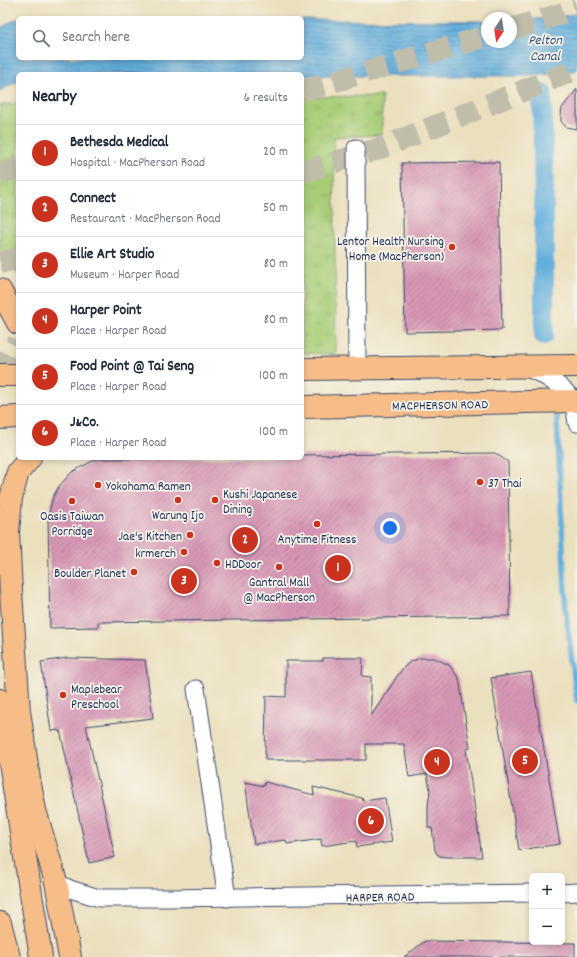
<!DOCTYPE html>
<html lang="en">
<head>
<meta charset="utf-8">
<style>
  :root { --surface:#fff; --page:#f2f2f3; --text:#1f2937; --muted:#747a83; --line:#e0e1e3; --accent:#c8321e }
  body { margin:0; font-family:Dekko,sans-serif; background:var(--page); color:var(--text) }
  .controls { position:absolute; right:12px; bottom:12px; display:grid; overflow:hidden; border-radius:6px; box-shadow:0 2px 6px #0003 }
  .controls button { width:36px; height:36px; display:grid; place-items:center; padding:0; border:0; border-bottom:1px solid var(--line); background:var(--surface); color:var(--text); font:20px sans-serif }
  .compass { position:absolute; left:481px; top:12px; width:36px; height:36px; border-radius:50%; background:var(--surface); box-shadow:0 2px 6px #0003; rotate:192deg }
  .you { position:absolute; left:390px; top:528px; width:14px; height:14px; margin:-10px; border:3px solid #fff; border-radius:50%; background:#1a73e8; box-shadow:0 0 0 6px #1a73e833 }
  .badge { display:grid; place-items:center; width:26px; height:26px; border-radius:50%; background:var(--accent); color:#fff; font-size:13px; font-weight:700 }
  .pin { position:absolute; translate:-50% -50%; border:2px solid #fff; box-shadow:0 1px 4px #0006 }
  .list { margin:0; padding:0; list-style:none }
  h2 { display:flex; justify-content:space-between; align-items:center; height:52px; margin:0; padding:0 16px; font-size:17px }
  h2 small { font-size:13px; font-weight:400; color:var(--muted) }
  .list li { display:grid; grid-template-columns:26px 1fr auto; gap:12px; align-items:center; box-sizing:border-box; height:56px; padding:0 16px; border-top:1px solid var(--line) }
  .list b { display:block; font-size:15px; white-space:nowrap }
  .list p { margin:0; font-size:13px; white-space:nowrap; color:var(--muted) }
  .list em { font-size:13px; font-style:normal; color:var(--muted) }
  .icon { flex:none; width:22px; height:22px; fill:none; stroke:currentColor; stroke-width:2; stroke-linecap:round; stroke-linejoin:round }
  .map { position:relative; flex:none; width:577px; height:957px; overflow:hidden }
  .search { position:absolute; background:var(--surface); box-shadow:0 2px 6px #0003; left:16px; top:16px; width:288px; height:44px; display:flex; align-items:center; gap:10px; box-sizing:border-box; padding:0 14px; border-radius:6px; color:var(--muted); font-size:15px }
  .panel { position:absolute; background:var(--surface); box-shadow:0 2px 6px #0003; left:16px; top:72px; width:288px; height:388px; border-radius:6px }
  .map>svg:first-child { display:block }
  .grass { fill:url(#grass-tufts); stroke:#627e6a }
  .water { fill:url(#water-rules); stroke:#406f9d }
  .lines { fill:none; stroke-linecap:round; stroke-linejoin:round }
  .stream { stroke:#64afdc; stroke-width:5.5 }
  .canal { stroke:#64afdc; stroke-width:20 }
  .building { fill:url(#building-hatch) }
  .highway-tunnel { stroke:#c1bdab; stroke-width:22; stroke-dasharray:22 11; stroke-linecap:butt }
  .street-casing { stroke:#3a4a6c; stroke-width:19 }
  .primary-casing { stroke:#3a4a6c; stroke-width:24 }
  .highway-casing { stroke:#3a4a6c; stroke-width:24 }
  .street { stroke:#fff; stroke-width:17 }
  .primary { stroke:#f7bd88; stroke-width:22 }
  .highway { stroke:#f7bd88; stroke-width:22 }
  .poi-dot { fill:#c8321e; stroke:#f7f3e8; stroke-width:1.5 }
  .labels { text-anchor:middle; stroke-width:3.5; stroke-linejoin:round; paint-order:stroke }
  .poi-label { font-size:13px; fill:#1b2f5e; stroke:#f7f3e8; text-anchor:start }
  .street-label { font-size:13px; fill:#1b2f5e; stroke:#f7f3e8 }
  .water-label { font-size:14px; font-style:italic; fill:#315584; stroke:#f7f3e8 }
</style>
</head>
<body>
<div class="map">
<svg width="577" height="957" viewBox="0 0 577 957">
  <defs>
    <pattern id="grass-tufts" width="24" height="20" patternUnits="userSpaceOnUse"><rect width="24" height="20" fill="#a8cd77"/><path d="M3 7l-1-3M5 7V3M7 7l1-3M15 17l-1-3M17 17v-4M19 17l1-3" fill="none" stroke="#90b069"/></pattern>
    <pattern id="water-rules" width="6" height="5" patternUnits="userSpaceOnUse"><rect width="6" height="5" fill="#64afdc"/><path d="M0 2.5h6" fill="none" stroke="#528fb6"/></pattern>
    <pattern id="building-hatch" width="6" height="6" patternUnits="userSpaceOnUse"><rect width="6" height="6" fill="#d897b5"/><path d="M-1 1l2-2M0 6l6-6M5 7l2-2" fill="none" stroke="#ae7c96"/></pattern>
  </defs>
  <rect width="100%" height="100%" fill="#f7f3e8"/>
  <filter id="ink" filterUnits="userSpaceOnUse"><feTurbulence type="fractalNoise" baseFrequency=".025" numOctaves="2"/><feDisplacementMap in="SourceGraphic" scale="8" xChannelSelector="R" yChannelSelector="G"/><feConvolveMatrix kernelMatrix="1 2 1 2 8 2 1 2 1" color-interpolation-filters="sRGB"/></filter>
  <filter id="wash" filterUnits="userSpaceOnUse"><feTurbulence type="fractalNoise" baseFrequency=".012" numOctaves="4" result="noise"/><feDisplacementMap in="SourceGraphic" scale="16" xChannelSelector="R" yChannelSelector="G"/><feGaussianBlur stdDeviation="0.9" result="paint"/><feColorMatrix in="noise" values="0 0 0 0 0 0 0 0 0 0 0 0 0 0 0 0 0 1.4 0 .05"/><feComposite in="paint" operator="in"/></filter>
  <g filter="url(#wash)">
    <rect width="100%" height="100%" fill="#ebe0be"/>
    <g class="grass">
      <path d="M 382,96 L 382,135 L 334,137 L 336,354 L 302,353 L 302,97 Z"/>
      <path d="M 18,103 L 18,274 L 0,252 L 0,105 Z"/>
    </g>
    <path class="water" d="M 577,13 L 577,70 L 565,73 L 530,76 L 302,76 L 302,74 L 18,74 L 18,82 L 15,82 L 0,91 L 0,28 L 16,19 L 18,19 L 18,58 L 302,58 L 302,20 L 487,21 L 487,42 L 511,42 L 511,21 L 559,17 Z"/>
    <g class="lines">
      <path class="stream" d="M 557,417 L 566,613 L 577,701"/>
      <path class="canal" d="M 542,94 L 544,202 L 544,335"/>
    </g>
    <g id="blocks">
      <g class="building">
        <path d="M 577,89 L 577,129 L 566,127 L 561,121 L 561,115 L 562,108 Z"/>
        <path d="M 499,162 L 502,330 L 405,332 L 402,163 Z"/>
        <path d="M 495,453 L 508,462 L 510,616 L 98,622 L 98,627 L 50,628 L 48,517 L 53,497 L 59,486 L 72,472 L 96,459 L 302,458 L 302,455 Z"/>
        <path d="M 67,658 L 145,660 L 153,718 L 86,726 L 115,857 L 89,863 L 60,730 L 51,731 L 41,662 Z"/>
        <path d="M 323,658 L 363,658 L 362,676 L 371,677 L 371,716 L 402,669 L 410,662 L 420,658 L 434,658 L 449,665 L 459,678 L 470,748 L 466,749 L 482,857 L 446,857 L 440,856 L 437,854 L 435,850 L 432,828 L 428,828 L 428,806 L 430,790 L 427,774 L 409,777 L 404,744 L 366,744 L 366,760 L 265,760 L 266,696 L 286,697 L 286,661 L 323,661 Z"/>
        <path d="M 531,672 L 560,844 L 519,850 L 491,678 Z"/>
        <path d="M 245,782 L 264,786 L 265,782 L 314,795 L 313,787 L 362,798 L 363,801 L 385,798 L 392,842 L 357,847 L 356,841 L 322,846 L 321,839 L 287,844 L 286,840 L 254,844 Z"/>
        <path d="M 425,941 L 575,943 L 575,957 L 404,957 Z"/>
      </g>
    </g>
  </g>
  <g filter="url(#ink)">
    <use href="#blocks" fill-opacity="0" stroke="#3a4a6c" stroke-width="1"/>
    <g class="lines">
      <g class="highway-tunnel">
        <path d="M 511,29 L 577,9"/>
        <path d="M 302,91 L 487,36"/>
        <path d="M 302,172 L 378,149 L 577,69"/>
        <path d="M 0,173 L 18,168"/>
        <path d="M 0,263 L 18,258"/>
        <path d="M 0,375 L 18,341"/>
      </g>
      <defs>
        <g id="street">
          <path d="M 356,148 L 357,368"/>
          <path d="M 525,368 C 539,371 567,388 573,402 C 575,408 576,417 577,423"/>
          <path d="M 196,689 L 227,898"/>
          <path d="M 56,882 L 70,889 L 99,898 L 166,898 L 532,893"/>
          <path d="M 562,893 L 577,892"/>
        </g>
        <g id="primary">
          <path d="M 0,290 L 18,323"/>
          <path d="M 302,369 L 577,366"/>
          <path d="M 0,375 L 18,375"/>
          <path d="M 302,407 L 577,401"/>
          <path d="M 0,418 L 18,417"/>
          <path d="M 30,458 L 18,472 L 11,498 L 8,532 L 11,591 L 19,711 L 29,779 L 35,810 L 56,882 L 70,957"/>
          <path d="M 0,923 L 9,957"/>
        </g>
        <path id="highway" d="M 0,700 L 41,957"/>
      </defs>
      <use href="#street" class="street-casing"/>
      <use href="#primary" class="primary-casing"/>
      <use href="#highway" class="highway-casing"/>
      <use href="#street" class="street"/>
      <use href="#primary" class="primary"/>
      <use href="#highway" class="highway"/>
    </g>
  </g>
  <g class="poi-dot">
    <circle cx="452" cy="247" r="4"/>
    <circle cx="480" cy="482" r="4"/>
    <circle cx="98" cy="485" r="4"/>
    <circle cx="178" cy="500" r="4"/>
    <circle cx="215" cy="500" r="4"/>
    <circle cx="72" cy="501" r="4"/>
    <circle cx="317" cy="524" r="4"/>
    <circle cx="190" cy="535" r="4"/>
    <circle cx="184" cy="552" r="4"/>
    <circle cx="217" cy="563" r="4"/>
    <circle cx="279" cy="567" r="4"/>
    <circle cx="134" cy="572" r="4"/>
    <circle cx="63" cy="695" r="4"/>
  </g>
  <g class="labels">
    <g class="poi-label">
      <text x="444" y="245" text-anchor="end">Lentor Health Nursing<tspan x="444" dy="15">Home (MacPherson)</tspan></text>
      <text x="488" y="487">37 Thai</text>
      <text x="106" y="490">Yokohama Ramen</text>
      <text x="223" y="498">Kushi Japanese<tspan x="223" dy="15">Dining</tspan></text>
      <text x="178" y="519" text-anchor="middle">Warung Ijo</text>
      <text x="72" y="520" text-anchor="middle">Oasis Taiwan<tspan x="72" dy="15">Porridge</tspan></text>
      <text x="182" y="540" text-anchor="end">Jae's Kitchen</text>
      <text x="317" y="543" text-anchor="middle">Anytime Fitness</text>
      <text x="176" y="557" text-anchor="end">krmerch</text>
      <text x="225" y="568">HDDoor</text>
      <text x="126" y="577" text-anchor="end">Boulder Planet</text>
      <text x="279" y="586" text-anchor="middle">Gantral Mall<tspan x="279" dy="15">@ MacPherson</tspan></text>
      <text x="71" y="693">Maplebear<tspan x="71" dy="15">Preschool</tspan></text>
    </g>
    <g class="street-label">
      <text transform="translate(440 404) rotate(-1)" y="5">MACPHERSON ROAD</text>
      <text transform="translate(380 896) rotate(-1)" y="5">HARPER ROAD</text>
    </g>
    <g class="water-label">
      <text x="545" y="44">Pelton<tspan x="545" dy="16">Canal</tspan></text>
    </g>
  </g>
</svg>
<div class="controls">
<button>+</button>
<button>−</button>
</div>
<svg class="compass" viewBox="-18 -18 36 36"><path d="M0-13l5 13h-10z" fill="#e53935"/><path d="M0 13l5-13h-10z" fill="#747a83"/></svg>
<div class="you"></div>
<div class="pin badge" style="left:338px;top:568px">1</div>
<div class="pin badge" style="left:245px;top:540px">2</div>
<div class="pin badge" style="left:184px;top:581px">3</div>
<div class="pin badge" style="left:437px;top:762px">4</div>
<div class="pin badge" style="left:525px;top:761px">5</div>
<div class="pin badge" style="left:371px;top:821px">6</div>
<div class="search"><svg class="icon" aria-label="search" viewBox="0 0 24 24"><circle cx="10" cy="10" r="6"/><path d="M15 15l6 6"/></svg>Search here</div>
<section class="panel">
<h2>Nearby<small>6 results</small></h2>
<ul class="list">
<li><span class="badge">1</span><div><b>Bethesda Medical</b><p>Hospital · MacPherson Road</p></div><em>20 m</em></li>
<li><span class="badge">2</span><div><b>Connect</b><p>Restaurant · MacPherson Road</p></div><em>50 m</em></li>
<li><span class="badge">3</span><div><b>Ellie Art Studio</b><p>Museum · Harper Road</p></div><em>80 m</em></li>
<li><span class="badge">4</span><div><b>Harper Point</b><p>Place · Harper Road</p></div><em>80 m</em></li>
<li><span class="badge">5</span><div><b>Food Point @ Tai Seng</b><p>Place · Harper Road</p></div><em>100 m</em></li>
<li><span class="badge">6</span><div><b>J&amp;Co.</b><p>Place · Harper Road</p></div><em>100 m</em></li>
</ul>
</section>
</div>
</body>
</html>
